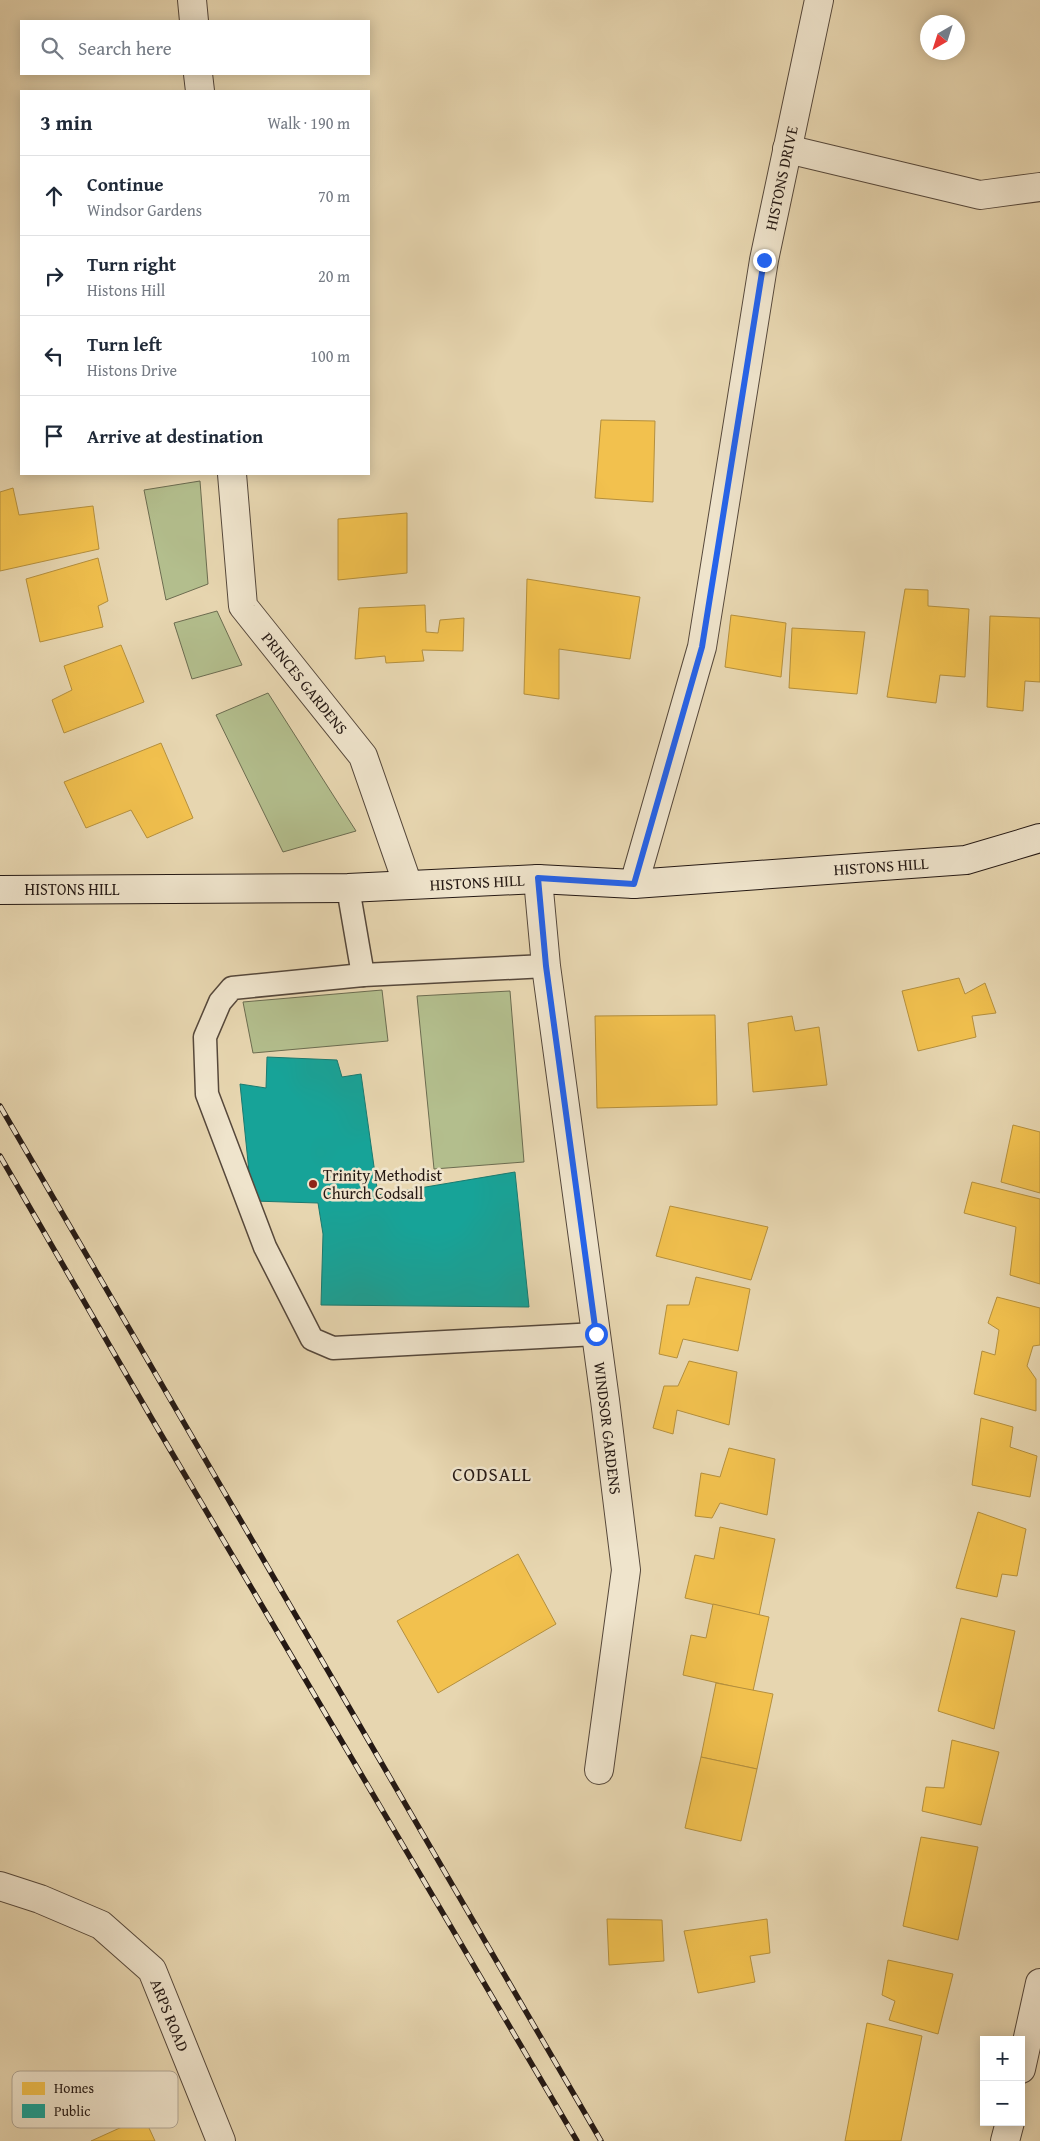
<!DOCTYPE html>
<html lang="en">
<head>
<meta charset="utf-8">
<style>
  :root { --surface:#fff; --page:#f2f2f3; --text:#1f2937; --muted:#747a83; --line:#e0e1e3 }
  body { margin:0; font-family:"Gentium Book Plus",serif; background:var(--page); color:var(--text) }
  .controls { position:absolute; right:15px; bottom:15px; display:grid; overflow:hidden; border-radius:0px; box-shadow:0 2px 12px #0003 }
  .controls button { width:45px; height:45px; display:grid; place-items:center; padding:0; border:0; border-bottom:1px solid var(--line); background:var(--surface); color:var(--text); font:25px sans-serif }
  .compass { position:absolute; left:920px; top:15px; width:45px; height:45px; border-radius:50%; background:var(--surface); box-shadow:0 2px 12px #0003; rotate:219deg }
  .stop { position:absolute; width:15px; height:15px; margin:-11px; border:4px solid #2563eb; border-radius:50%; background:#fff }
  .stop.end { background:#2563eb; border-color:#fff; box-shadow:0 1px 5px #0008 }
  .list { margin:0; padding:0; list-style:none }
  h2 { display:flex; justify-content:space-between; align-items:center; height:65px; margin:0; padding:0 20px; font-size:21px }
  h2 small { font-size:16px; font-weight:400; color:var(--muted) }
  .list li { display:grid; grid-template-columns:32px 1fr auto; gap:15px; align-items:center; box-sizing:border-box; height:80px; padding:0 20px; border-top:1px solid var(--line) }
  .list b { display:block; font-size:19px; white-space:nowrap }
  .list p { margin:0; font-size:16px; white-space:nowrap; color:var(--muted) }
  .list em { font-size:16px; font-style:normal; color:var(--muted) }
  .icon { flex:none; width:28px; height:28px; fill:none; stroke:currentColor; stroke-width:2; stroke-linecap:round; stroke-linejoin:round }
  .map { position:relative; flex:none; width:1040px; height:2141px; overflow:hidden }
  .search { position:absolute; background:var(--surface); box-shadow:0 2px 12px #0003; left:20px; top:20px; width:350px; height:55px; display:flex; align-items:center; gap:12px; box-sizing:border-box; padding:0 18px; border-radius:0px; color:var(--muted); font-size:19px }
  .panel { position:absolute; background:var(--surface); box-shadow:0 2px 12px #0003; left:20px; top:90px; width:350px; height:385px; border-radius:0px }
  .map>svg:first-child { display:block }
  .green { fill:#b3be8d; stroke:#6c6c50 }
  .homes { fill:#f2c14e; stroke:#b48f3d }
  .public { fill:#17a398; stroke:#1b7a70 }
  .lines { fill:none; stroke-linecap:round; stroke-linejoin:round }
  .lane-casing { stroke:#56483b; stroke-width:25 }
  .street-casing { stroke:#56483b; stroke-width:30 }
  .secondary-casing { stroke:#251914; stroke-width:30 }
  .lane { stroke:#efe4cc; stroke-width:22 }
  .street { stroke:#efe4cc; stroke-width:28 }
  .secondary { stroke:#efe4cc; stroke-width:28 }
  .rail-casing { stroke:#251914; stroke-width:5.5 }
  .rail { stroke:#efe4cc; stroke-width:4; stroke-dasharray:11; stroke-linecap:butt }
  .route { stroke:#2563eb; stroke-width:6 }
  .poi-dot { fill:#8f2418; stroke:#efe4cc; stroke-width:2 }
  .labels { text-anchor:middle; stroke-width:5; stroke-linejoin:round; paint-order:stroke }
  .street-label { font-size:16px; fill:#251914; stroke:#efe4cc }
  .poi-label { font-size:16px; fill:#251914; stroke:#efe4cc; text-anchor:start }
  .quarter-label { font-size:19px; letter-spacing:1px; fill:#251914; stroke:#efe4cc }
  .key { fill:#efe4cc; stroke:#b2a795; stroke-width:1 }
  .key-label { font-size:14px; fill:#251914 }
</style>
</head>
<body>
<div class="map">
<svg width="1040" height="2141" viewBox="0 0 1040 2141">
  <rect width="100%" height="100%" fill="#e7d6b0"/>
  <filter id="stains"><feTurbulence type="fractalNoise" baseFrequency=".004" numOctaves="4"/><feColorMatrix values="0 0 0 0 .2 0 0 0 0 .09 0 0 0 0 .02 0 0 0 .5 -.17"/></filter>
  <radialGradient id="worn" r=".72"><stop offset=".6" stop-color="#630" stop-opacity="0"/><stop offset="1" stop-color="#630" stop-opacity=".3"/></radialGradient>
  <g class="green">
    <path d="M 200,481 L 208,584 L 166,600 L 144,490 Z"/>
    <path d="M 217,611 L 242,665 L 192,679 L 174,623 Z"/>
    <path d="M 268,693 L 356,831 L 283,852 L 216,715 Z"/>
    <path d="M 382,990 L 388,1041 L 253,1053 L 243,1002 Z"/>
    <path d="M 510,991 L 524,1162 L 434,1169 L 417,996 Z"/>
  </g>
  <g class="homes">
    <path d="M 601,420 L 655,421 L 653,502 L 595,498 Z"/>
    <path d="M 13,488 L 19,515 L 93,506 L 99,549 L 0,571 L 0,492 Z"/>
    <path d="M 407,513 L 407,573 L 338,580 L 338,519 Z"/>
    <path d="M 98,558 L 108,601 L 98,606 L 103,627 L 40,642 L 26,579 Z"/>
    <path d="M 527,579 L 640,597 L 630,659 L 559,649 L 559,699 L 524,694 Z"/>
    <path d="M 905,589 L 928,590 L 928,606 L 969,609 L 965,677 L 940,675 L 936,703 L 887,697 Z"/>
    <path d="M 425,605 L 426,632 L 438,633 L 440,620 L 464,618 L 463,651 L 422,650 L 424,661 L 386,663 L 385,656 L 355,659 L 359,608 Z"/>
    <path d="M 731,615 L 786,623 L 781,677 L 725,667 Z"/>
    <path d="M 990,616 L 1040,618 L 1040,682 L 1025,681 L 1023,711 L 987,707 Z"/>
    <path d="M 792,628 L 865,632 L 857,694 L 789,688 Z"/>
    <path d="M 121,645 L 144,702 L 64,733 L 52,700 L 72,690 L 64,666 Z"/>
    <path d="M 161,743 L 193,818 L 147,838 L 131,810 L 86,828 L 64,782 Z"/>
    <path d="M 959,978 L 965,994 L 985,983 L 996,1013 L 972,1016 L 976,1037 L 918,1051 L 902,991 Z"/>
    <path d="M 715,1015 L 717,1105 L 597,1108 L 595,1016 Z"/>
    <path d="M 792,1016 L 795,1031 L 819,1027 L 827,1085 L 753,1092 L 748,1023 Z"/>
    <path d="M 1013,1125 L 1040,1132 L 1040,1193 L 1001,1182 Z"/>
    <path d="M 972,1182 L 1040,1199 L 1040,1284 L 1010,1275 L 1016,1227 L 964,1213 Z"/>
    <path d="M 670,1206 L 768,1227 L 751,1280 L 656,1256 Z"/>
    <path d="M 696,1277 L 750,1289 L 738,1351 L 683,1339 L 677,1358 L 659,1354 L 667,1305 L 689,1305 Z"/>
    <path d="M 997,1297 L 1040,1308 L 1040,1345 L 1033,1346 L 1027,1366 L 1036,1379 L 1036,1411 L 974,1394 L 982,1351 L 995,1355 L 999,1330 L 988,1323 Z"/>
    <path d="M 689,1361 L 737,1372 L 729,1425 L 677,1410 L 673,1434 L 653,1428 L 664,1386 L 678,1386 Z"/>
    <path d="M 981,1418 L 1013,1427 L 1010,1447 L 1037,1456 L 1030,1497 L 972,1485 Z"/>
    <path d="M 729,1448 L 775,1459 L 767,1515 L 720,1503 L 712,1518 L 695,1516 L 701,1473 L 720,1477 Z"/>
    <path d="M 978,1512 L 1026,1529 L 1017,1576 L 1002,1574 L 997,1597 L 956,1588 Z"/>
    <path d="M 720,1527 L 775,1539 L 759,1615 L 685,1598 L 695,1555 L 714,1559 Z"/>
    <path d="M 518,1554 L 556,1624 L 438,1693 L 397,1621 Z"/>
    <path d="M 713,1604 L 769,1617 L 753,1691 L 683,1675 L 691,1635 L 706,1638 Z"/>
    <path d="M 961,1618 L 1015,1631 L 994,1729 L 938,1711 Z"/>
    <path d="M 716,1683 L 773,1694 L 757,1769 L 701,1757 Z"/>
    <path d="M 952,1740 L 999,1752 L 981,1825 L 922,1811 L 926,1787 L 944,1788 Z"/>
    <path d="M 701,1757 L 757,1769 L 741,1841 L 685,1828 Z"/>
    <path d="M 921,1837 L 978,1847 L 958,1940 L 903,1926 Z"/>
    <path d="M 607,1919 L 662,1920 L 664,1961 L 609,1965 Z"/>
    <path d="M 767,1919 L 770,1953 L 750,1956 L 755,1982 L 698,1993 L 684,1931 Z"/>
    <path d="M 888,1960 L 953,1974 L 938,2034 L 889,2020 L 895,2001 L 882,1995 Z"/>
    <path d="M 867,2023 L 922,2036 L 901,2141 L 845,2141 Z"/>
    <path d="M 144,2117 L 155,2141 L 91,2141 Z"/>
  </g>
  <path class="public" d="M 267,1057 L 337,1060 L 342,1077 L 361,1074 L 378,1195 L 515,1172 L 529,1307 L 321,1305 L 323,1234 L 318,1203 L 252,1201 L 240,1084 L 266,1088 Z"/>
  <g class="lines">
    <defs>
      <g id="lane">
        <path d="M 348,888 L 363,975"/>
        <path d="M 546,966 L 363,975 L 232,988 L 220,1002 L 205,1037 L 207,1094 L 265,1247 L 312,1339 L 333,1348 L 596,1334"/>
      </g>
      <g id="street">
        <path d="M 192,0 L 194,21"/>
        <path d="M 198,74 L 200,91"/>
        <path d="M 787,149 L 980,195 L 1040,187"/>
        <path d="M 232,474 L 243,606 L 363,756 L 408,885"/>
        <path d="M 538,879 L 546,966 L 605,1400 L 626,1570 L 599,1770"/>
        <path d="M 634,884 L 702,647 L 764,260 L 819,0"/>
        <path d="M 0,1886 L 40,1899 L 101,1925 L 152,1970 L 221,2141"/>
        <path d="M 1021,2069 L 1040,1983"/>
        <path d="M 1005,2141 L 1010,2122"/>
      </g>
      <path id="secondary" d="M 0,890 L 348,888 L 538,879 L 634,884 L 966,860 L 1040,838"/>
    </defs>
    <use href="#lane" class="lane-casing"/>
    <use href="#street" class="street-casing"/>
    <use href="#secondary" class="secondary-casing"/>
    <use href="#lane" class="lane"/>
    <use href="#street" class="street"/>
    <use href="#secondary" class="secondary"/>
    <defs>
      <g id="rail">
        <path d="M 0,1106 L 601,2141"/>
        <path d="M 0,1156 L 152,1419 L 577,2141"/>
      </g>
    </defs>
    <use href="#rail" class="rail-casing"/>
    <use href="#rail" class="rail"/>
  </g>
  <g class="lines">
    <path class="route" d="M 596,1334 L 546,966 L 538,878 L 634,884 L 702,647 L 764,260"/>
  </g>
  <circle class="poi-dot" cx="313" cy="1184" r="5"/>
  <g class="labels">
    <g class="street-label">
      <text transform="translate(781 178) rotate(-78)" y="6">HISTONS DRIVE</text>
      <text transform="translate(305 683) rotate(51)" y="6">PRINCES GARDENS</text>
      <text transform="translate(881 866) rotate(-4)" y="6">HISTONS HILL</text>
      <text transform="translate(477 882) rotate(-3)" y="6">HISTONS HILL</text>
      <text x="72" y="895">HISTONS HILL</text>
      <text transform="translate(608 1428) rotate(83)" y="6">WINDSOR GARDENS</text>
      <text transform="translate(170 2015) rotate(68)" y="6">ARPS ROAD</text>
    </g>
    <g class="poi-label">
      <text x="323" y="1181">Trinity Methodist<tspan x="323" dy="18">Church Codsall</tspan></text>
    </g>
    <g class="quarter-label">
      <text x="492" y="1481">CODSALL</text>
    </g>
  </g>
  <rect x="12" y="2071" width="166" height="57" rx="8" class="key"/>
  <rect x="22" y="2082" width="23" height="13" fill="#f2c14e"/>
  <rect x="22" y="2104" width="23" height="14" fill="#17a398"/>
  <g class="key-label">
    <text x="54" y="2093">Homes</text>
    <text x="54" y="2116">Public</text>
  </g>
  <rect width="100%" height="100%" filter="url(#stains)"/>
  <rect width="100%" height="100%" fill="url(#worn)"/>
</svg>
<div class="controls">
<button>+</button>
<button>−</button>
</div>
<svg class="compass" viewBox="-18 -18 36 36"><path d="M0-13l5 13h-10z" fill="#e53935"/><path d="M0 13l5-13h-10z" fill="#747a83"/></svg>
<div class="stop" style="left:596px;top:1334px"></div>
<div class="stop end" style="left:764px;top:260px"></div>
<div class="search"><svg class="icon" aria-label="search" viewBox="0 0 24 24"><circle cx="10" cy="10" r="6"/><path d="M15 15l6 6"/></svg>Search here</div>
<section class="panel">
<h2>3 min<small>Walk · 190 m</small></h2>
<ul class="list">
<li><svg class="icon" aria-label="ahead" viewBox="0 0 24 24"><path d="M12 20V5M6 11l6-6 6 6"/></svg><div><b>Continue</b><p>Windsor Gardens</p></div><em>70 m</em></li>
<li><svg class="icon" aria-label="right" viewBox="0 0 24 24"><path d="M7 20v-9h11M14 6l5 5-5 5"/></svg><div><b>Turn right</b><p>Histons Hill</p></div><em>20 m</em></li>
<li><svg class="icon" aria-label="left" viewBox="0 0 24 24"><path d="M17 20v-9H6M10 6l-5 5 5 5"/></svg><div><b>Turn left</b><p>Histons Drive</p></div><em>100 m</em></li>
<li><svg class="icon" aria-label="arrive" viewBox="0 0 24 24"><path d="M6 21V4h12l-3 4 3 4H6"/></svg><div><b>Arrive at destination</b></div></li>
</ul>
</section>
</div>
</body>
</html>
